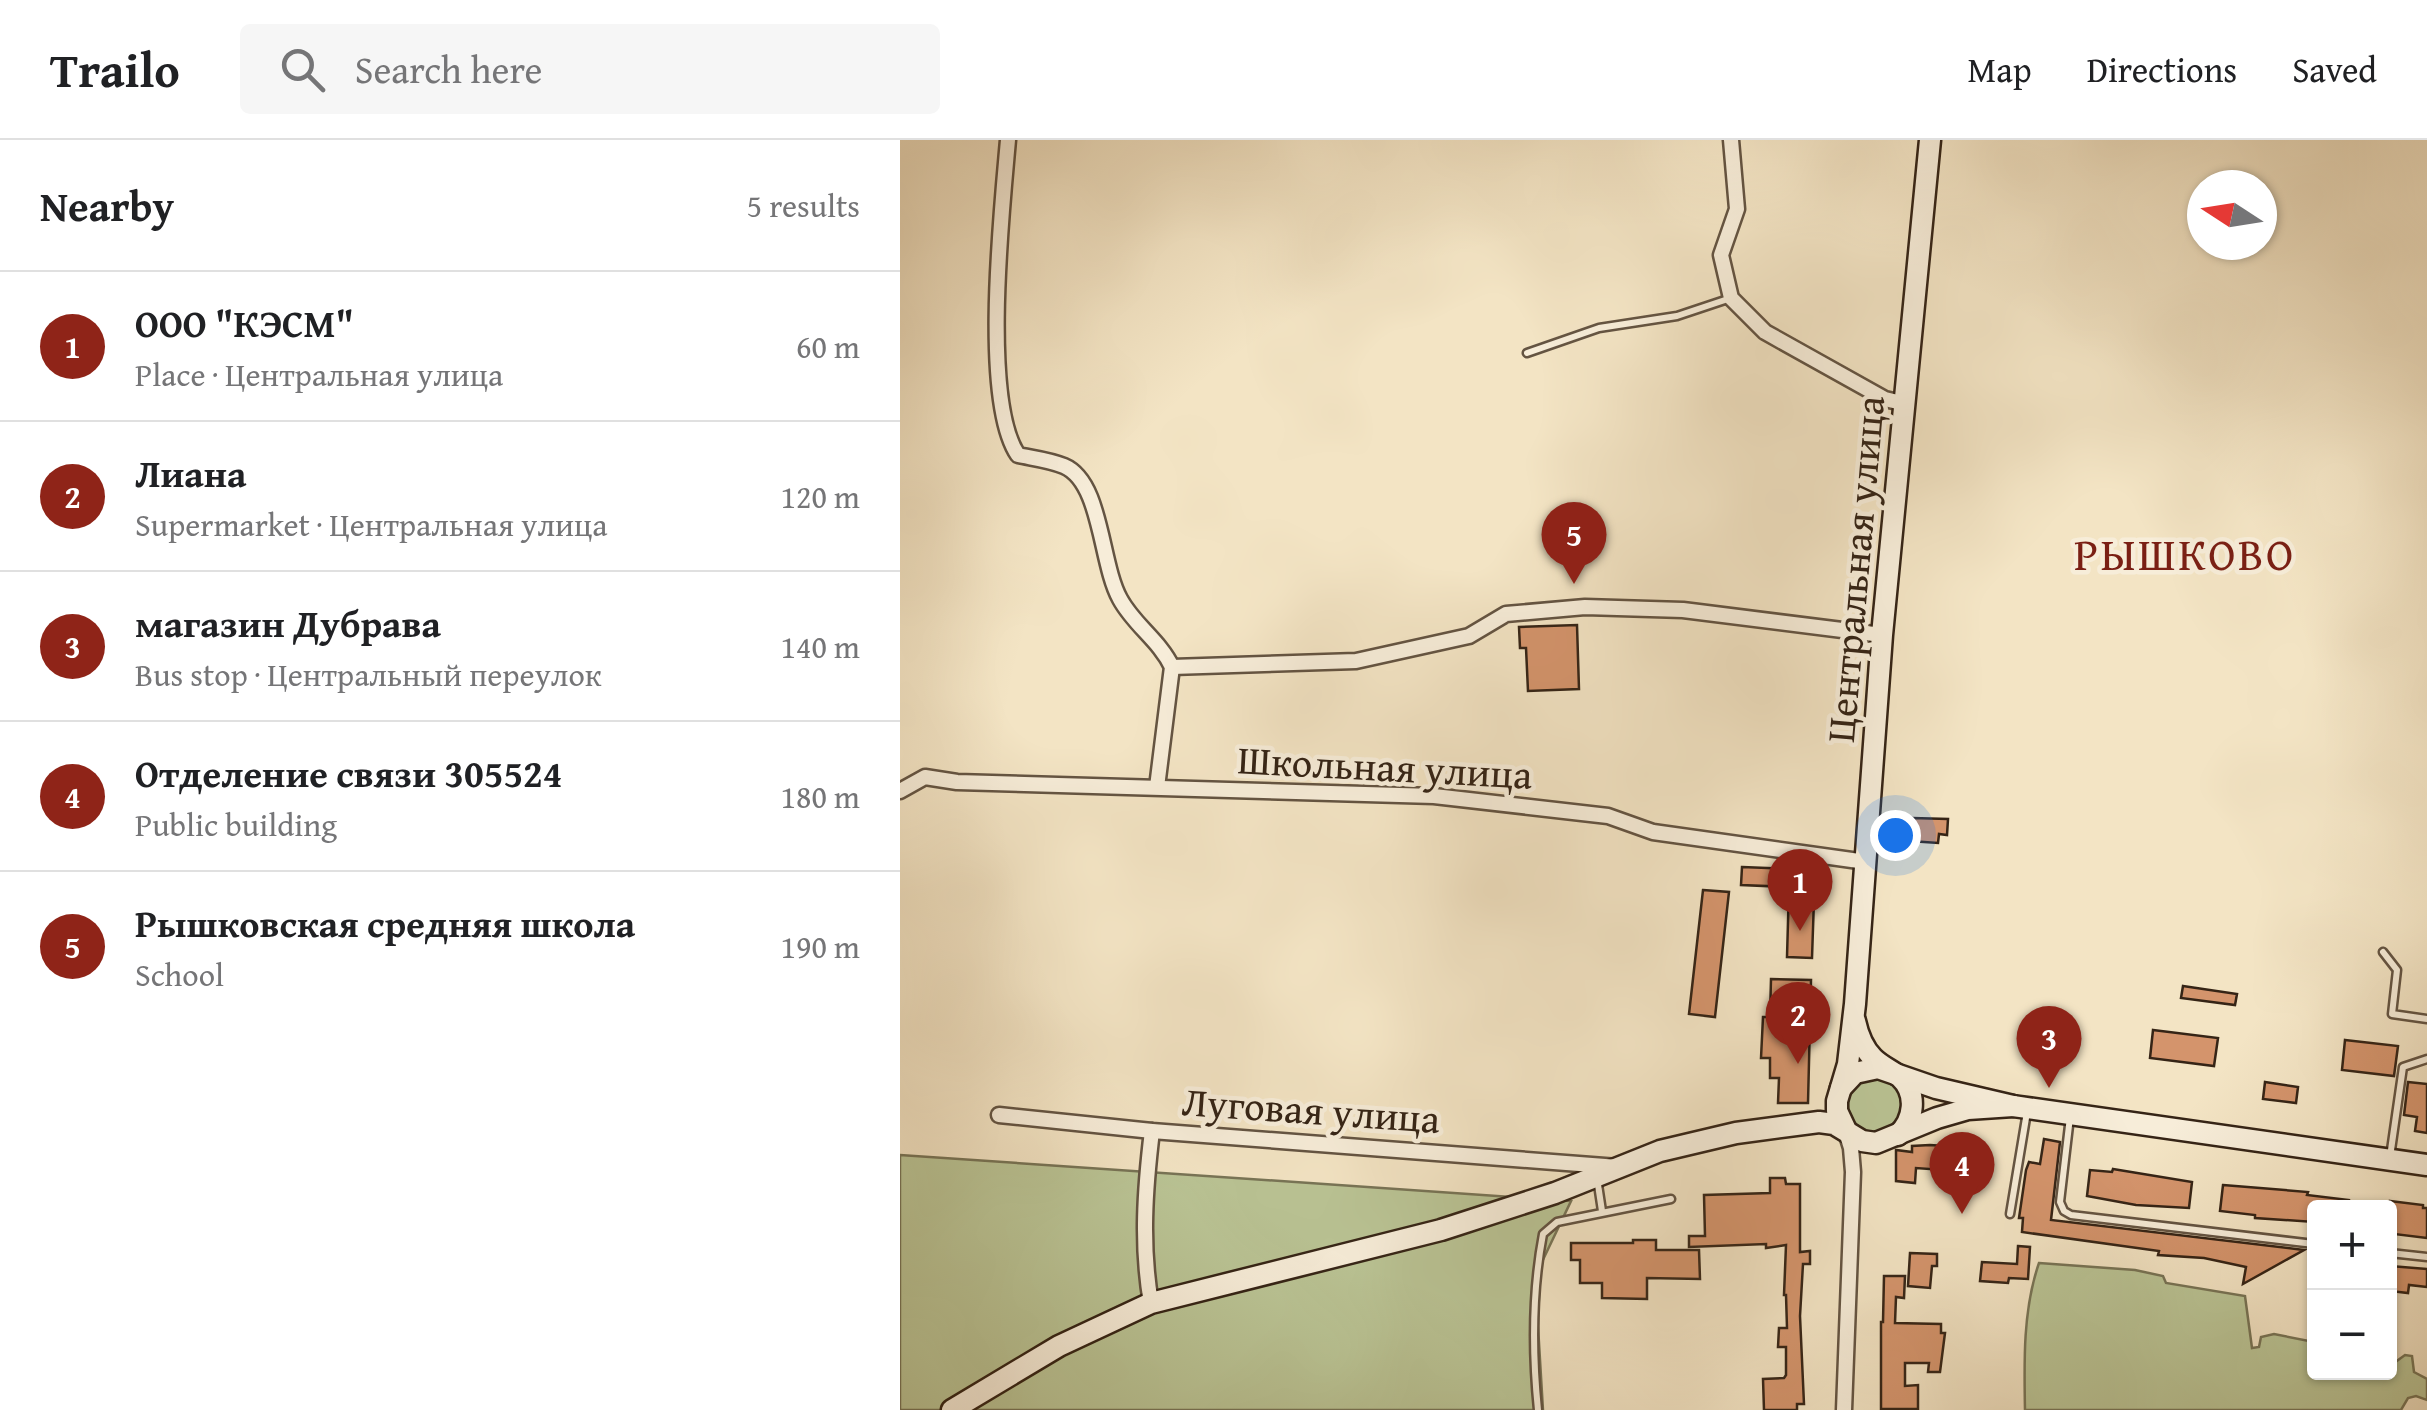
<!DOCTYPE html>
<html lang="en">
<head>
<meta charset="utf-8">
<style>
  :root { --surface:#fff; --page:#f6f6f6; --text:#202124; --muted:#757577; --line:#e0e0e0; --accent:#8f2418 }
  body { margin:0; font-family:"Gentium Book Plus",serif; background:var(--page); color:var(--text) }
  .controls { position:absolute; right:30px; bottom:30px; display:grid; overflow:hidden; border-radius:10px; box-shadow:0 2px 8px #0004 }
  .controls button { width:90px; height:90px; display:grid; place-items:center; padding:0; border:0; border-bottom:2px solid var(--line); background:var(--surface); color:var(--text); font:50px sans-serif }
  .compass { position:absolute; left:1287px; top:30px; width:90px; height:90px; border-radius:50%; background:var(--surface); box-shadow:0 2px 8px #0004; rotate:282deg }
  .you { position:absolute; left:995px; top:695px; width:35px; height:35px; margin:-25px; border:8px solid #fff; border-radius:50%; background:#1a73e8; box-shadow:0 0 0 15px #1a73e833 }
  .badge { display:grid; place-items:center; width:65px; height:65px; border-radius:50%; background:var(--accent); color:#fff; font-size:32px; font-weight:700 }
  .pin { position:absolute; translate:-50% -82px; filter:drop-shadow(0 2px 5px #0008) }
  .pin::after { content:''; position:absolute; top:52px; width:35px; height:30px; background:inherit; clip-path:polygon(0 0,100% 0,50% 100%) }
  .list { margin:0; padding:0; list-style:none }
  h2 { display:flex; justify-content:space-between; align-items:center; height:130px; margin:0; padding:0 40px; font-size:42px }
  h2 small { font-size:32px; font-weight:400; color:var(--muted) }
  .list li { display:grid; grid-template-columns:65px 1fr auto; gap:30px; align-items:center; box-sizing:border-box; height:150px; padding:0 40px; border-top:2px solid var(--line) }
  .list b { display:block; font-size:38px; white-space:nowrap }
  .list p { margin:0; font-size:32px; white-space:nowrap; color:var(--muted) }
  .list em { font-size:32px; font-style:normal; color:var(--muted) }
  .icon { flex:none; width:55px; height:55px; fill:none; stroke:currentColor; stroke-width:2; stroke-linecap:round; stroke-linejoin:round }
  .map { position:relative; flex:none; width:1527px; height:1270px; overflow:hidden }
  header { display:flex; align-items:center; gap:60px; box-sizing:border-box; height:140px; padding:0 50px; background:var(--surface); border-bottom:2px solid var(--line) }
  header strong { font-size:48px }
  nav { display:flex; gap:55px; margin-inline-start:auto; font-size:35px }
  .search { width:700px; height:90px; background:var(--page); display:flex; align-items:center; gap:25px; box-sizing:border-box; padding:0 35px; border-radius:10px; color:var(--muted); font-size:38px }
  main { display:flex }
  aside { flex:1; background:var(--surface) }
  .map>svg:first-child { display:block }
  .green { fill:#bac495; stroke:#787456; stroke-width:2.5 }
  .building { fill:#d4946c; stroke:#352416; stroke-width:2.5 }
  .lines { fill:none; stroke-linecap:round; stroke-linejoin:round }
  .lane-casing { stroke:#645442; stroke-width:11 }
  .street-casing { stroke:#645442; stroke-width:19 }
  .secondary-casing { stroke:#352416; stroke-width:25 }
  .lane { stroke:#f7edd9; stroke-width:6 }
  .street { stroke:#f7edd9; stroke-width:14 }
  .secondary { stroke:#f7edd9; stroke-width:20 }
  .labels { text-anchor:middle; stroke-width:9; stroke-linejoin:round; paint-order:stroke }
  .street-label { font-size:40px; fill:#352416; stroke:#f7edd9 }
  .quarter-label { font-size:45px; letter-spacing:2.5px; fill:#7a1f14; stroke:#f7edd9 }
</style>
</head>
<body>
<header>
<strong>Trailo</strong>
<div class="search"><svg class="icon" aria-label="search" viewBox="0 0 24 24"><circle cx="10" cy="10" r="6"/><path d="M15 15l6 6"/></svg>Search here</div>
<nav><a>Map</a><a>Directions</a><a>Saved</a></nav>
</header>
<main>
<aside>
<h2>Nearby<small>5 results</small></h2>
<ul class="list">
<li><span class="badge">1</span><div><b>ООО &quot;КЭСМ&quot;</b><p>Place · Центральная улица</p></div><em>60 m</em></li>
<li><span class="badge">2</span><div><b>Лиана</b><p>Supermarket · Центральная улица</p></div><em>120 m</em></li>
<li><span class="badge">3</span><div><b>магазин Дубрава</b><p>Bus stop · Центральный переулок</p></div><em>140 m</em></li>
<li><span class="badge">4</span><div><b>Отделение связи 305524</b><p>Public building</p></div><em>180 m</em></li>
<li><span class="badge">5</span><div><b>Рышковская средняя школа</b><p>School</p></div><em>190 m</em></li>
</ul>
</aside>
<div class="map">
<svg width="1527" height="1270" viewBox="0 0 1527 1270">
  <rect width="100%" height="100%" fill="#f3e4c4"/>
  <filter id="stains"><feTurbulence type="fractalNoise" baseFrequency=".002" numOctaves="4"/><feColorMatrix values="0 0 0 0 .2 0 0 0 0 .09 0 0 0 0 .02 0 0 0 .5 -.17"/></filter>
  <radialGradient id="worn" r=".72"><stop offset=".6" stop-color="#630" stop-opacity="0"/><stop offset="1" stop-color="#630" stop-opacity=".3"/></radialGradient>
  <g class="green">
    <circle cx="975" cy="965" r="27"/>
    <path d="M 0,1015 L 671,1061 L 640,1126 L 638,1186 L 643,1270 L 0,1270 Z"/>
    <path d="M 1139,1123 L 1235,1130 L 1263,1136 L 1266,1143 L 1345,1156 L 1352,1208 L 1359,1207 L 1361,1197 L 1374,1194 L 1414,1202 L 1414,1232 L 1490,1232 L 1490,1226 L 1505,1215 L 1512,1216 L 1514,1232 L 1527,1239 L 1527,1260 L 1516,1256 L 1508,1258 L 1501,1270 L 1125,1270 C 1124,1221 1123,1169 1139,1123 Z"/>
  </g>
  <g class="building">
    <path d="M 677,485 L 679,549 L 628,551 L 626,508 L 620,508 L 619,487 Z"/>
    <path d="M 1012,678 L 1048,679 L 1047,695 L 1039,694 L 1038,703 L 1010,701 Z"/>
    <path d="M 842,727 L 915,730 L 912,818 L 887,817 L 889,747 L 841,745 Z"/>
    <path d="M 803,750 L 829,752 L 815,877 L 789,874 Z"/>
    <path d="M 871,839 L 911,840 L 908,963 L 878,963 L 879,938 L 870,938 L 870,918 L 861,918 L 863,877 L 870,877 Z"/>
    <path d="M 1283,846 L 1337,854 L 1335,865 L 1281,858 Z"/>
    <path d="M 1253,890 L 1318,898 L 1314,926 L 1250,918 Z"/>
    <path d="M 1445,900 L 1498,906 L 1494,936 L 1442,930 Z"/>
    <path d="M 1365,942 L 1398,947 L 1396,963 L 1363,959 Z"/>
    <path d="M 1508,942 L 1527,944 L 1527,993 L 1515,991 L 1517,977 L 1504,975 Z"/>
    <path d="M 1144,999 L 1160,1002 L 1151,1080 L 1404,1110 L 1343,1144 L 1346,1127 L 1304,1118 L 1258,1115 L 1259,1111 L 1122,1092 L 1123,1078 L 1119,1078 L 1126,1030 L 1129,1022 L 1140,1024 Z"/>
    <path d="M 1030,1005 L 1044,1006 L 1043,1030 L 1016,1028 L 1015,1043 L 996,1041 L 996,1010 L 1012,1012 L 1012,1006 Z"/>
    <path d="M 1213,1029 L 1292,1042 L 1289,1068 L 1236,1065 L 1187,1056 L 1190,1030 L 1212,1032 Z"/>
    <path d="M 870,1038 L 885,1038 L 886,1044 L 900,1044 L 900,1112 L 910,1111 L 910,1124 L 903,1124 L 900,1176 L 904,1264 L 897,1264 L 897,1270 L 864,1270 L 863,1239 L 884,1238 L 886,1235 L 886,1207 L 878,1207 L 879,1188 L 887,1188 L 886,1155 L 884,1155 L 886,1105 L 866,1108 L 866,1104 L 789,1107 L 789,1096 L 805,1096 L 804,1055 L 870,1053 Z"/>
    <path d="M 1323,1045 L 1408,1052 L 1407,1055 L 1449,1060 L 1449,1068 L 1414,1068 L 1414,1082 L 1355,1078 L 1355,1075 L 1320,1071 Z"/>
    <path d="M 1490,1061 L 1523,1065 L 1523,1068 L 1527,1068 L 1527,1098 L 1494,1094 L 1494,1091 L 1490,1091 Z"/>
    <path d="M 733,1100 L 756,1100 L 756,1110 L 799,1110 L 800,1139 L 747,1138 L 747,1159 L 702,1158 L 702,1143 L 680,1143 L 680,1120 L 671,1120 L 671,1103 L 733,1103 Z"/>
    <path d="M 1118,1106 L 1130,1107 L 1128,1139 L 1109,1138 L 1108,1143 L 1080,1141 L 1082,1122 L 1117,1124 Z"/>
    <path d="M 1010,1113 L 1037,1114 L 1037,1126 L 1032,1126 L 1030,1148 L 1008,1146 Z"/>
    <path d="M 1490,1126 L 1527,1129 L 1527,1147 L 1509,1145 L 1508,1153 L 1490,1151 Z"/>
    <path d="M 984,1136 L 1005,1136 L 1004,1158 L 996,1157 L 995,1183 L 1041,1184 L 1041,1193 L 1045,1193 L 1040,1232 L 1028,1232 L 1029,1223 L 1005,1223 L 1005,1246 L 1018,1245 L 1018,1269 L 981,1269 L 981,1182 L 983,1182 Z"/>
  </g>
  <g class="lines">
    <defs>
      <g id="lane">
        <path d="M 627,213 L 699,188 L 777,176 L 828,159"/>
        <path d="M 1483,812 L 1497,830 L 1492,874 L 1527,879"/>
        <path d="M 1170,977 L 1160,1062 L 1164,1071 L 1171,1075 L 1414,1104"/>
        <path d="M 1490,1017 L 1503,927 L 1527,919"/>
        <path d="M 697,1038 L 702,1071"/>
        <path d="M 1110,1074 L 1127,972"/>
        <path d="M 1490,1113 L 1527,1117"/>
        <path d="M 638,1270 C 632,1211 632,1152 643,1094 L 657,1082 L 771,1059"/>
      </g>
      <g id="street">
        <path d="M 108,0 C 102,69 81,261 118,315 C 132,318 150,320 164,326 C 202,342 200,423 220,459 C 234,485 260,501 272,527 L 257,647"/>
        <path d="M 831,0 L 837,69 L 821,115 L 831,158 L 865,192 L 985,259 L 1006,264"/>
        <path d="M 272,527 L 456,521 L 569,496 L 606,474 L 685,467 L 783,470 L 982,495"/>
        <path d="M 0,651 L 25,637 L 57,642 L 534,656 L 708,676 L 753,692 L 966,722"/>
        <path d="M 99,975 L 252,991 L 718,1027"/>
        <path d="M 251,1163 C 241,1105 245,1049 252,991"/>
        <path d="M 944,1270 L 953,1032 L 951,1008 L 945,989"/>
      </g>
      <g id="secondary">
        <path d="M 955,881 C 958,895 963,908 973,918 C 981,926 991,930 1000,937 C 1018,954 1014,980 998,995"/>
        <path d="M 941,948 L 955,933 L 978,928 L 1036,948 L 1113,966 L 1527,1025"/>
        <path d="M 945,988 L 937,971 L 937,961 L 948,924 L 955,864 L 982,495 L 1030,0"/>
        <path d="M 52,1270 L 159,1206 L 251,1163 L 541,1090 L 655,1053 L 760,1011 L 836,993 L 919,982 L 934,984 L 962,1001 L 976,1003 L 1037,978 L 1068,969 L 1113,966"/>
      </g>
    </defs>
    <use href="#lane" class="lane-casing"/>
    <use href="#street" class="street-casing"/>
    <use href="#secondary" class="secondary-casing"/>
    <use href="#lane" class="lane"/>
    <use href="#street" class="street"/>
    <use href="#secondary" class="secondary"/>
  </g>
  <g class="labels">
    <g class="street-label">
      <text transform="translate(955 429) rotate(-85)" y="14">Центральная улица</text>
      <text transform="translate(485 627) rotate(3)" y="14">Школьная улица</text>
      <text transform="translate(411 970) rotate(4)" y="14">Луговая улица</text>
    </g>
    <g class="quarter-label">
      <text x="1285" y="430">РЫШКОВО</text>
    </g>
  </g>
  <rect width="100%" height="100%" filter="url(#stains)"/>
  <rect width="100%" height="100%" fill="url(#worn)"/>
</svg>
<div class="controls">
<button>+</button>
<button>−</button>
</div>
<svg class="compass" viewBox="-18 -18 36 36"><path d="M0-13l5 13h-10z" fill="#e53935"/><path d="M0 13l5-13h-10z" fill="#757577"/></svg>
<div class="you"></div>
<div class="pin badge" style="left:900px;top:791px">1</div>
<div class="pin badge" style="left:898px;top:924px">2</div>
<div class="pin badge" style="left:1149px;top:948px">3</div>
<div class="pin badge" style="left:1062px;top:1074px">4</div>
<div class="pin badge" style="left:674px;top:444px">5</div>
</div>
</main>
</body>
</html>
